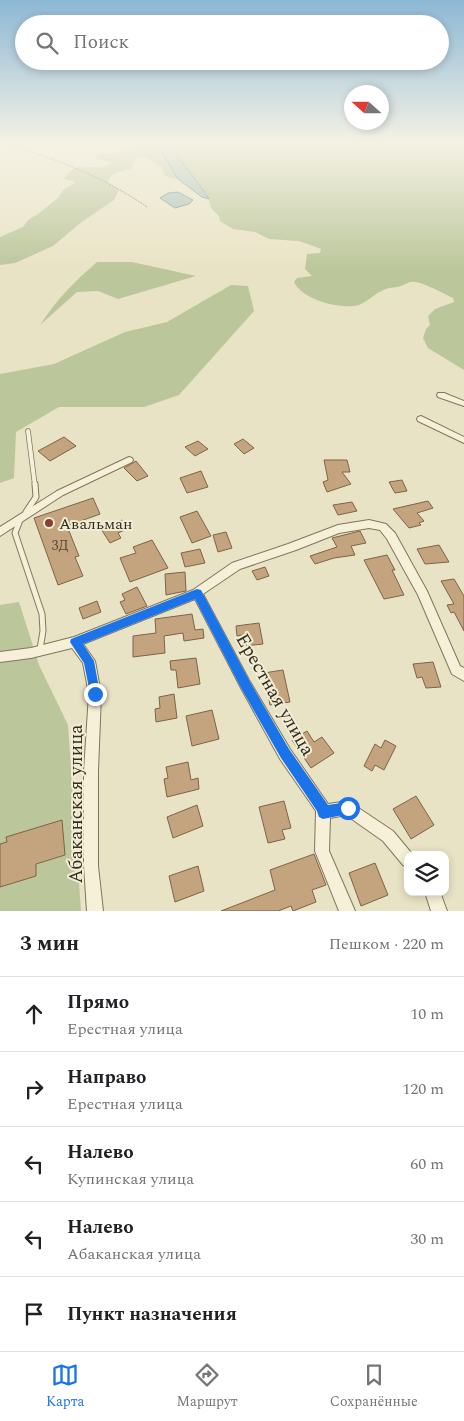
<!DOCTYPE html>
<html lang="ru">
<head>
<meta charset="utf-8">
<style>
  :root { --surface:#fff; --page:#f6f6f6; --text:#202124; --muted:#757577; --line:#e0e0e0; --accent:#1a73e8 }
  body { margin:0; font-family:Spectral,serif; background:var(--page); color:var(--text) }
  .controls { position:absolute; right:15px; bottom:15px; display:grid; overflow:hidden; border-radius:10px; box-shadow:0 2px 8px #0003 }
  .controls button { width:45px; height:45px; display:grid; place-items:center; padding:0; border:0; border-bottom:1px solid var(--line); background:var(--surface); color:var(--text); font:25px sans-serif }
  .compass { position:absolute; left:344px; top:85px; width:45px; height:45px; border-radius:50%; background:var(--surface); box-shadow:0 2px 8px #0003; rotate:291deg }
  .stop { position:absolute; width:15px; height:15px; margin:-11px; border:4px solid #1a73e8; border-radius:50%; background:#fff }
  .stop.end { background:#1a73e8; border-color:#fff; box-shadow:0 1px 5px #0008 }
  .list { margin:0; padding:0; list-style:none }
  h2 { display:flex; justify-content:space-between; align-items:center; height:65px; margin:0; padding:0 20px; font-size:21px }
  h2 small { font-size:16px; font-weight:400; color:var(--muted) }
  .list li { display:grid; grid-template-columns:32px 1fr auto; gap:15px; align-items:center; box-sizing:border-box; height:75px; padding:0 20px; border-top:1px solid var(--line) }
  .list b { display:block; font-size:19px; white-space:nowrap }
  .list p { margin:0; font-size:16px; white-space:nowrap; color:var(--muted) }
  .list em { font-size:16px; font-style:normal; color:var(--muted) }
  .icon { flex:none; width:28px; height:28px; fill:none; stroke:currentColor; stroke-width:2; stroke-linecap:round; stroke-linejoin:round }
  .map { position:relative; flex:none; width:464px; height:911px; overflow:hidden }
  .search { position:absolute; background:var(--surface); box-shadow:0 2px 8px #0003; left:15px; right:15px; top:15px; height:55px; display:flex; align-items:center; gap:12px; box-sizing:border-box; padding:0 18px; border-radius:28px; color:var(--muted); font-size:19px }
  .sheet { height:440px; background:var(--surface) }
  nav { display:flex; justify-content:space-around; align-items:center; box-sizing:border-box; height:70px; border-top:1px solid var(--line); background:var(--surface); font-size:14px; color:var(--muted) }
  nav a { display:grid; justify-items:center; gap:2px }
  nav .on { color:var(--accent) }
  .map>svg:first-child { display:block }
  .green { fill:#bbc69a }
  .water { fill:#a6bdb9; stroke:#6e8a86 }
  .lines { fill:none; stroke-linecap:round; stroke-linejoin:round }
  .stream { stroke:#6e8a86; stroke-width:2 }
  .building { fill:#c3a47f; stroke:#7e6346 }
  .service-far1-casing { stroke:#82755d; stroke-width:5.5 }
  .service-casing { stroke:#82755d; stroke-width:7 }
  .minor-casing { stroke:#82755d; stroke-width:2 }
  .path { stroke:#82755d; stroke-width:1; stroke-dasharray:2 1; stroke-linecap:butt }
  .service-far1 { stroke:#f5f0d7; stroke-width:4 }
  .service { stroke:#f5f0d7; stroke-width:5 }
  .minor { fill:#f5f0d7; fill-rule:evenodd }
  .route { fill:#1a73e8 }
  .poi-dot { fill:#8a3e34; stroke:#f1ecd4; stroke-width:2 }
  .labels { text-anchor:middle; stroke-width:4; stroke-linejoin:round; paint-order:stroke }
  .number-label { font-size:14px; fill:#574a37 }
  .poi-label { font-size:16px; fill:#332c1f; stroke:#f1ecd4; text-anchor:start }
  .near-street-label { font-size:19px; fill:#332c1f; stroke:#f1ecd4 }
</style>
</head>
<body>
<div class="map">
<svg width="464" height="911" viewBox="0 0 464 911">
  <rect width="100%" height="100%" fill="#e9e3c5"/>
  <g class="green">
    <path d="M 135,144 L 464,144 L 464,370 L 428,348 L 423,338 L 426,329 L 430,325 L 428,316 L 435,309 L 454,302 L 453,298 C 444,294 420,280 411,282 C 408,282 404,285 401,286 C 396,288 390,287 386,289 C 376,292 369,301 359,305 C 342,310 302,300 294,282 L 297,278 L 312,276 L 305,269 L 307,254 L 320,253 L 321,249 L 299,241 L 269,239 L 255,232 L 233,229 L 220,221 L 219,216 L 211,208 L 207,194 L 181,162 L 161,151 L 178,179 C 174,178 170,178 166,176 C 161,173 165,174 162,169 C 158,163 142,154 135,159 L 132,168 C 123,172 111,171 108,182 L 119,190 L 114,200 L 79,224 L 53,246 L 15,263 L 0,265 L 0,237 L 23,227 L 28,220 L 38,214 L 58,198 L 63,190 L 75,183 L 74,181 L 63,179 C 67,176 71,169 75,168 C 87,164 97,172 112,163 L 96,158 L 96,155 L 105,153 L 117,153 L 135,147 Z"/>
    <path d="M 97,262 L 132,262 L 196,276 L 118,299 L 98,291 L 77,292 L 40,325 C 56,300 75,281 97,262 Z"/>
    <path d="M 231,285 L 248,286 L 254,311 L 179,395 L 144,407 L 59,407 L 16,432 L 14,478 L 0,483 L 0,374 L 54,364 L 125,332 L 167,322 Z"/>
    <path d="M 19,602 L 39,665 L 68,725 L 81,911 L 0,911 L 0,605 Z"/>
  </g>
  <g class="water">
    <path d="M 167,146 C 172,148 207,194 209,199 L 202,197 L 178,179 L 161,151 L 162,147 Z"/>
    <path d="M 178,192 L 193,200 L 189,204 L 175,208 L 160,198 L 168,193 Z"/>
  </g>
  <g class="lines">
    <path class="stream" d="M 164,144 L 167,146"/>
  </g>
  <g class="building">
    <path d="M 64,437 L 76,446 L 50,461 L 38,451 Z"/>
    <path d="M 243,439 L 254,448 L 244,454 L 234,444 Z"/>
    <path d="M 198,441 L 208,449 L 195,456 L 185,447 Z"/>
    <path d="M 324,460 L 347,460 L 350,472 L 342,472 L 351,484 L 327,492 L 323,482 L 328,480 Z"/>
    <path d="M 136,461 L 148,476 L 137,481 L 124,468 Z"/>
    <path d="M 201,471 L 208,487 L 187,493 L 180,478 Z"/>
    <path d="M 402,480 L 407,491 L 395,493 L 389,482 Z"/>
    <path d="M 93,498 L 100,514 L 67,526 L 79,556 L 75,557 L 83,576 L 58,585 L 34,518 Z"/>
    <path d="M 428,501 L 433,508 L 417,513 L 424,521 L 419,523 L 421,525 L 409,528 L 393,509 Z"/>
    <path d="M 352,502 L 357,511 L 338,515 L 333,505 Z"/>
    <path d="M 197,511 L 211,536 L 192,543 L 180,517 Z"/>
    <path d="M 122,520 L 127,529 L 118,533 L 121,538 L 110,543 L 101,529 Z"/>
    <path d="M 360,531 L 366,543 L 351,546 L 355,555 L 334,558 L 315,564 L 310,556 L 337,547 L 332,538 Z"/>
    <path d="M 226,532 L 232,548 L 218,552 L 213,535 Z"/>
    <path d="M 152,540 L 168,568 L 130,582 L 120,558 L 136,553 L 133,547 Z"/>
    <path d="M 439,545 L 449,562 L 425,564 L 417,549 Z"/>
    <path d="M 200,549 L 205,563 L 185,567 L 181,553 Z"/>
    <path d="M 387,555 L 395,570 L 392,570 L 404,595 L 384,599 L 364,560 Z"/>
    <path d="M 265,567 L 269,576 L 257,580 L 252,571 Z"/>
    <path d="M 185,572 L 186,591 L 166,595 L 165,574 Z"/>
    <path d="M 454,579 L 464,596 L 464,631 L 454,612 L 451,613 L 447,605 L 454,604 L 441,581 Z"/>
    <path d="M 137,587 L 147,606 L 126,614 L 120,602 L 125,600 L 122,594 Z"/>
    <path d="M 97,601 L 101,612 L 83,619 L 79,608 Z"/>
    <path d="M 192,614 L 195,630 L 203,629 L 204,638 L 184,641 L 183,633 L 164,636 L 165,653 L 133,657 L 133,636 L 156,633 L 155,619 Z"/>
    <path d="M 259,623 L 263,644 L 245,646 L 243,635 L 237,636 L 236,626 Z"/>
    <path d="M 196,658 L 200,684 L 178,688 L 176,670 L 171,670 L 170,661 Z"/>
    <path d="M 433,662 L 441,687 L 426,688 L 422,677 L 417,678 L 413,664 Z"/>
    <path d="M 283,670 L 290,702 L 270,705 L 264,673 Z"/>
    <path d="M 174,694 L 177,718 L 156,722 L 155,709 L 160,708 L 159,697 Z"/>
    <path d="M 212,710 L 219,739 L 192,746 L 186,716 Z"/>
    <path d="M 307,731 L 314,742 L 322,737 L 334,753 L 311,768 L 292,740 Z"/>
    <path d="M 385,740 L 396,746 L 384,770 L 375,765 L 372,771 L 364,766 L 375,744 L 381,748 Z"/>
    <path d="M 188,762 L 191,780 L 198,778 L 199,789 L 167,797 L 164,779 L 168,778 L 166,767 Z"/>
    <path d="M 416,796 L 434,825 L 411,839 L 393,809 Z"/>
    <path d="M 284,801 L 291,828 L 282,830 L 285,839 L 268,843 L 259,807 Z"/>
    <path d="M 197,805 L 203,826 L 173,838 L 167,817 Z"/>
    <path d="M 62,820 L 65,855 L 36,864 L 36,876 L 0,887 L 0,844 L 7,842 L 6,837 Z"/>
    <path d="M 314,854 L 326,885 L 312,890 L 316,902 L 293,911 L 291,906 L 278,911 L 221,911 L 275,890 L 270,870 Z"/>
    <path d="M 375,863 L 388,895 L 361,906 L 349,873 Z"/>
    <path d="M 198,866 L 204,891 L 175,902 L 169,876 Z"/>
  </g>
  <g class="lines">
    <defs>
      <path id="service-far1" d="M 28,431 L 35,486"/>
      <g id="service">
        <path d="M 26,512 L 36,497 L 35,484"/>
        <path d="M 20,520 L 15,533 L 42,614 L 43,631 L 40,649"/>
      </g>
      <g id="minor">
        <path d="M 438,393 L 444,393 L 464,401 L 464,406 L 438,397 L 437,395 Z"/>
        <path d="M 421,416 L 464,437 L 464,443 L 418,421 L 417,419 L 418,417 Z"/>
        <path d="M 129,457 L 132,458 L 133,460 L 132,462 L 63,495 L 0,536 L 0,527 L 57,491 Z"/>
        <path d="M 369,520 L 386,524 L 395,533 L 427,591 L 460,666 L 464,668 L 464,681 L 452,674 L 418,595 L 387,539 L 380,530 L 369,528 L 339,533 L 296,550 L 240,569 L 203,594 L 249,680 L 290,749 L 328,804 L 348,801 L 393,831 L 413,855 L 408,855 L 408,867 L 403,865 L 383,841 L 346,815 L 330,818 L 329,851 L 355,911 L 339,911 L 315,851 L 316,811 L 280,759 L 241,688 L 195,599 L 83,644 L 95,661 L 101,694 L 98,771 L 98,866 L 103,911 L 87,911 L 84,866 L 84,771 L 89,694 L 83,663 L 72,648 L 31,658 L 0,662 L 0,652 L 31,648 L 74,637 L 193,590 L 232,563 L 288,544 L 338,525 Z"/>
        <path d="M 425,892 L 440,892 L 447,911 L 431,911 Z"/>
      </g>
    </defs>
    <use href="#service-far1" class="service-far1-casing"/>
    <use href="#service" class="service-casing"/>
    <use href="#minor" class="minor-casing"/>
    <path class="path" d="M 6,144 C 56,159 104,177 147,207"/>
    <use href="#service-far1" class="service-far1"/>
    <use href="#service" class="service"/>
    <use href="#minor" class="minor"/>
  </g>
  <linearGradient id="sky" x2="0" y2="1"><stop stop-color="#8db8d5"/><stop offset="0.53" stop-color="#f5f2e5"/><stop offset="1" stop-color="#f5f2e5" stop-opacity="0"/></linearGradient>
  <rect width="464" height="271" fill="url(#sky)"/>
  <path class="route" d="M 197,589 L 201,590 L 249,680 L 289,749 L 328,805 L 348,802 L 353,804 L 355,808 L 353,813 L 323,819 L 319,817 L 317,811 L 281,758 L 241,688 L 195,599 L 83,644 L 94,661 L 100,694 L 99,698 L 95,700 L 91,698 L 84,663 L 70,642 L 71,639 Z"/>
  <circle class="poi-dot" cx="49" cy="523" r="5"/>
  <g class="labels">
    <g class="number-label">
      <text x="60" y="550">3Д</text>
    </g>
    <g class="poi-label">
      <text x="59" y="529">Авальман</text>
    </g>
    <g class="near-street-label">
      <text transform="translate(276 694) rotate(60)" y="7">Ерестная улица</text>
      <text transform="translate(75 804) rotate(-90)" y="7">Абаканская улица</text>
    </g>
  </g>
</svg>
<div class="controls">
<button><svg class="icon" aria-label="layers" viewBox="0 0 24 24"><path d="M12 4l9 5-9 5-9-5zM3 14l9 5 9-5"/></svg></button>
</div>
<svg class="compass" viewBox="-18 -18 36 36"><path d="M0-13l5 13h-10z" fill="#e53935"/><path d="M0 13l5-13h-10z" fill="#757577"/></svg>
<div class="stop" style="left:348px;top:808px"></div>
<div class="stop end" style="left:95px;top:694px"></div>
<div class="search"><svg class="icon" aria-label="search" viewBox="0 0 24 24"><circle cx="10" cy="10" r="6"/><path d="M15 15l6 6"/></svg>Поиск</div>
</div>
<section class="sheet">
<h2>3 мин<small>Пешком · 220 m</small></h2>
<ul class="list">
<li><svg class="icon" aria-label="ahead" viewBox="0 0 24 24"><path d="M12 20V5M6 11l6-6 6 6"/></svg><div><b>Прямо</b><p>Ерестная улица</p></div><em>10 m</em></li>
<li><svg class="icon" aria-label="right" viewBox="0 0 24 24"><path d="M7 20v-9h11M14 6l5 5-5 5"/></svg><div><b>Направо</b><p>Ерестная улица</p></div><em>120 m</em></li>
<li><svg class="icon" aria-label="left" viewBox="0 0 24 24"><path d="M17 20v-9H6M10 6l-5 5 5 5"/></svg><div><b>Налево</b><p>Купинская улица</p></div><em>60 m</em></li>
<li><svg class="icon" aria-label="left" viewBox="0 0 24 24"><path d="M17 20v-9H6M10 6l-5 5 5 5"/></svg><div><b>Налево</b><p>Абаканская улица</p></div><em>30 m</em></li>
<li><svg class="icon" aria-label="arrive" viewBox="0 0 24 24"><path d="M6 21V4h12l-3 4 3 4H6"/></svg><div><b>Пункт назначения</b></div></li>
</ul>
</section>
<nav>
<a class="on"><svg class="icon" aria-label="map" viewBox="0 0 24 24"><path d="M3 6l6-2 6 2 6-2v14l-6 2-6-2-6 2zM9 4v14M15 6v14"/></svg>Карта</a>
<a><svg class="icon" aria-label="directions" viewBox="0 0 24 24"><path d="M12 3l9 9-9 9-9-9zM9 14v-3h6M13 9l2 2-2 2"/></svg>Маршрут</a>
<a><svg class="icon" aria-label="saved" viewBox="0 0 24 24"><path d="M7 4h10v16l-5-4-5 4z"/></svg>Сохранённые</a>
</nav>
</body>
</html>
